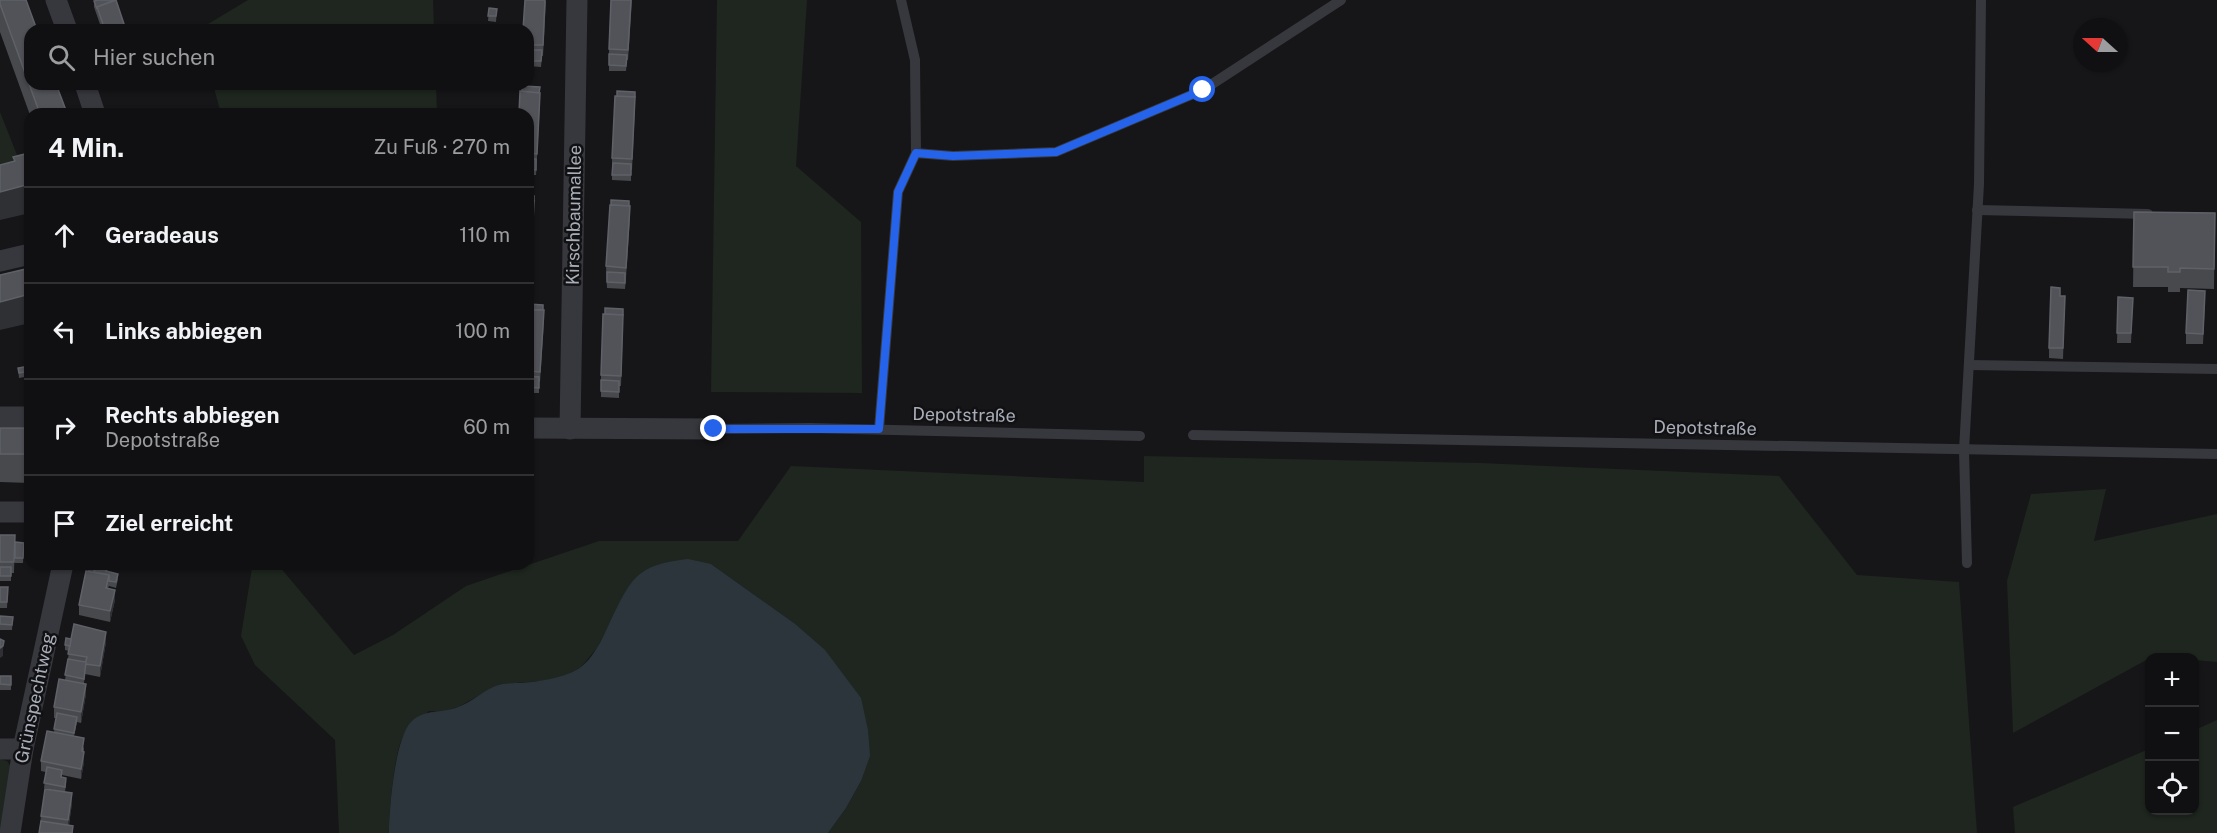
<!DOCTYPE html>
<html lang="de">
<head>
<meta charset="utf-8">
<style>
  :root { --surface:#101012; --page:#19191b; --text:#f1f3f6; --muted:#9c9d9f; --line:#303032 }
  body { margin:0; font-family:"Public Sans",sans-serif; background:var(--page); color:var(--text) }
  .controls { position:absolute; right:18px; bottom:18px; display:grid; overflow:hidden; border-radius:12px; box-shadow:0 2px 4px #0004 }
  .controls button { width:54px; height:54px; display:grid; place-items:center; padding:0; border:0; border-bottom:2px solid var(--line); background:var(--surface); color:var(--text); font:30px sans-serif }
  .compass { position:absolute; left:2073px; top:18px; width:54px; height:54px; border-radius:50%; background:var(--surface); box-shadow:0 2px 4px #0004; rotate:291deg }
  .stop { position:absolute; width:18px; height:18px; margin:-14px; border:4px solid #2563eb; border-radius:50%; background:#fff }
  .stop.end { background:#2563eb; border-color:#fff; box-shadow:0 2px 6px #0008 }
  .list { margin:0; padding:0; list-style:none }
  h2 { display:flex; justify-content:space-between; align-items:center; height:78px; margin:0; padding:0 24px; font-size:26px }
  h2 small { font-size:20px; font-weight:400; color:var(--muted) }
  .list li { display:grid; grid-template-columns:39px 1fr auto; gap:18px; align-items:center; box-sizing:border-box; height:96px; padding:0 24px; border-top:2px solid var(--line) }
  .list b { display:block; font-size:22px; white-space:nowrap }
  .list p { margin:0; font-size:20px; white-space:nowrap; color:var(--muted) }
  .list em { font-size:20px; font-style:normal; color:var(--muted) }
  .icon { flex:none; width:33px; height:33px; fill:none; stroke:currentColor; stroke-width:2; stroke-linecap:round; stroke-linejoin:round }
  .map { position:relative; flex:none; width:2217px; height:833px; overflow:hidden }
  .search { position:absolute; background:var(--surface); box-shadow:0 2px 4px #0004; left:24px; top:24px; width:510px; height:66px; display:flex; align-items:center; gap:15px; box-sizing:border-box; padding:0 21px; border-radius:18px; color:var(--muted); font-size:22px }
  .panel { position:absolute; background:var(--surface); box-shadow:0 2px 4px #0004; left:24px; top:108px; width:510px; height:462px; border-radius:18px }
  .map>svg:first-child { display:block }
  .green { fill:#1e261f }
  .water { fill:#2c353c }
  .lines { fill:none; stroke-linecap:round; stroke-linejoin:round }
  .lane { stroke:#37383d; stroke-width:10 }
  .street { stroke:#37383d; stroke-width:21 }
  .wall { fill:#47494d }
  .shaded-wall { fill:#2f3033 }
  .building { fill:#525359; stroke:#5f6168; stroke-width:1.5 }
  .route { stroke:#2563eb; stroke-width:8 }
  .labels { text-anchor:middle; stroke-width:5; stroke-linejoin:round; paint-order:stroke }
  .street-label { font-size:18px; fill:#a8adb8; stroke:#111113 }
</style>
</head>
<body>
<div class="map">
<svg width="2217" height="833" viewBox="0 0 2217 833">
  <rect width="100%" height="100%" fill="#161618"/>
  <g class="green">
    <path d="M 248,0 L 433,0 L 434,30 L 198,30 Z"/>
    <path d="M 717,0 L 807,0 L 796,166 L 861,222 L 862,393 L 711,392 Z"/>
    <path d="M 213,84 L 436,84 L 437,114 L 221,114 Z"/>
    <path d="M 0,112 L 19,160 L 0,165 Z"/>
    <path d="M 1144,456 L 1480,463 L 1779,476 L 1857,575 L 1959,582 L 1977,833 L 828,833 L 846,808 L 861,781 L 794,623 L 711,564 L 611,623 L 597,648 L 581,667 L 563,677 L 542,681 L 500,684 L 458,707 L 443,712 L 429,711 C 422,718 409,725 404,734 C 394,752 389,811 389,833 L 339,833 L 335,740 L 255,665 L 241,636 L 252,568 L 279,566 L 354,655 L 393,635 L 466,586 L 599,541 L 738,541 L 791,466 L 1144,482 Z"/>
    <path d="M 2106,489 L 2094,541 L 2217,514 L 2217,662 L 2195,660 L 2194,658 L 2156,656 L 2150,658 L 2013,733 L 2007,581 L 2031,494 Z"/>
    <path d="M 2217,720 L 2217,833 L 2015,833 L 2013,807 L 2149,749 L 2150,810 L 2194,810 L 2195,730 Z"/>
    <path d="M 0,759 L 7,761 L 12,768 L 0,833 Z"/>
  </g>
  <path class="water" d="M 688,559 L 711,564 L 794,623 L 825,650 L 861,698 L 868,730 L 870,756 L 861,781 L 846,808 L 828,833 L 389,833 C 389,809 395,738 411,722 C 425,708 442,714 458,707 C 472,702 484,690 498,685 C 505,683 514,683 521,683 C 541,681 560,679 578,669 C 588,663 596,650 601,641 C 611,622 624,586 640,574 C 654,563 672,561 688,559 Z"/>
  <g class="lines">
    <g class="lane">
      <path d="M 901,0 L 915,60 L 916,153"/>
      <path d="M 1977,210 L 2148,214"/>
      <path d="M 1969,365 L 2217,369"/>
      <path d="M 714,429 L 810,428 L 1140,436"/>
      <path d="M 879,429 L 898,192 L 916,153 L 953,156 L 1056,152 L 1203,90 L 1341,0"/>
      <path d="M 1193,435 L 2217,454"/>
      <path d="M 1967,563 L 1964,450 L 1979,184 L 1981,0"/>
    </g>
    <g class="street">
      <path d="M 56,0 L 67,30"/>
      <path d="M 85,84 L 95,114"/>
      <path d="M 0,261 L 30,254"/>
      <path d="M 0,417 L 30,417"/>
      <path d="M 528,428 L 714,429"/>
      <path d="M 570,429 L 577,0"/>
      <path d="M 0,512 L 30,512"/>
      <path d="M 0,749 L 23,749"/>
      <path d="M 10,833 L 23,749 L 63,564"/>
    </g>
  </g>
  <g class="wall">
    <path d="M 0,0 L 67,114 L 30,115 L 0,32 Z"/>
    <path d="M 546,0 L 543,56 L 542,56 L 541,67 L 528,66 L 528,30 Z"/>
    <path d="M 611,0 L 632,0 L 628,60 L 627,60 L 626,71 L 609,71 L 609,49 Z"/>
    <path d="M 94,1 L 126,30 L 102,30 L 94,7 Z"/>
    <path d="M 489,8 L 497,9 L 496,22 L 488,21 Z"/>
    <path d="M 540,103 L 536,175 L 528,175 L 528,114 Z"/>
    <path d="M 635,108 L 632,170 L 631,170 L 631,181 L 612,180 L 612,158 Z"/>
    <path d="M 528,195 L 534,196 L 530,284 L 528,284 Z"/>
    <path d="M 629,206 L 630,217 L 626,278 L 625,289 L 607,288 L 606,266 Z"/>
    <path d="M 2134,212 L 2215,213 L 2214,289 L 2180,288 L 2180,292 L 2168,292 L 2168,287 L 2133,287 Z"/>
    <path d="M 2060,296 L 2065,296 L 2063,359 L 2049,358 L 2049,348 Z"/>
    <path d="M 2118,297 L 2133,298 L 2131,343 L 2117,343 Z"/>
    <path d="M 2205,301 L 2203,344 L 2186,344 L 2186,333 Z"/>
    <path d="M 528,304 L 544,321 L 540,382 L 539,382 L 539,393 L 528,393 Z"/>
    <path d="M 623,325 L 621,386 L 619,386 L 619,398 L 601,397 L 601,375 Z"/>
    <path d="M 30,366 L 30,376 L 19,378 L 18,368 Z"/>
    <path d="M 0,428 L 30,428 L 30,483 L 0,482 Z"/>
    <path d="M 0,535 L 15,535 L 14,573 L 11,573 L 11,581 L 0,581 Z"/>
    <path d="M 15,542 L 24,543 L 23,563 L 15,563 Z"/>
    <path d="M 88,564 L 109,564 L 107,572 L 118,579 L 116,588 L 109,586 L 108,588 L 115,600 L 110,622 L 79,615 L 79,605 L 88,571 Z"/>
    <path d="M 0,587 L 8,587 L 7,608 L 0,608 Z"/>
    <path d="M 0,616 L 13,617 L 12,630 L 0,630 Z"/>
    <path d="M 106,642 L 100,677 L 85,674 L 84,683 L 86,694 L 81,723 L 77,722 L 74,736 L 84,748 L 84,762 L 81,779 L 62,775 L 62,778 L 66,784 L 65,792 L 72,803 L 69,825 L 73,826 L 73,833 L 39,833 L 41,816 L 58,791 L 44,788 L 46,772 L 41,771 L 41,761 L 54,732 L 56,718 L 54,718 L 54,707 L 65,680 L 68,659 L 69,651 L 65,650 L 65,645 Z"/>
    <rect x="0" y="676" width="11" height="14"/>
  </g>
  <g class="shaded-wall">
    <path d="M 30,184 L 30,213 L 0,220 L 0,192 Z"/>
    <path d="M 30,294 L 30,323 L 0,330 L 0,302 Z"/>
    <path d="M 115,590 L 115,600 L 110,622 L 110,611 Z"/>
    <path d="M 106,632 L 106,642 L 100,677 L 100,666 Z"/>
    <path d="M 3,646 L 3,656 L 0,658 L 0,648 Z"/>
    <path d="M 86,684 L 86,694 L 81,723 L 81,712 Z"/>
    <path d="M 84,752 L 84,762 L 81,779 L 81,769 Z"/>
    <path d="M 72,793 L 72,803 L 68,830 L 68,820 Z"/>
  </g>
  <g class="building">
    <path d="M 0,0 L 26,0 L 37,30 L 30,30 L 30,84 L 56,84 L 67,113 L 63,114 L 40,114 L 0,4 Z"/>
    <path d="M 98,0 L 113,0 L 113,1 L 97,7 L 97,9 L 94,1 Z"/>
    <path d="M 116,0 L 126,30 L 105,30 L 97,7 Z"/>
    <path d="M 525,0 L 545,0 L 543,45 L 528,45 L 528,30 L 523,30 Z"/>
    <path d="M 611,0 L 631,0 L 628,50 L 609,49 Z"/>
    <path d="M 489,8 L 497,9 L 496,16 L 488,16 Z"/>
    <path d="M 528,50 L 542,50 L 541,61 L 528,61 Z"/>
    <path d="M 609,54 L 627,55 L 626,66 L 609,65 Z"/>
    <path d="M 522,86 L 540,87 L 539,93 L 522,92 Z"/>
    <path d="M 520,91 L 540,93 L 537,154 L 528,153 L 528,114 L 519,114 Z"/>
    <path d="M 617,91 L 635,92 L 635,97 L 617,97 Z"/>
    <path d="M 615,96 L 635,97 L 632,159 L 612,158 Z"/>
    <path d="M 25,154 L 26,159 L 30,158 L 30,184 L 0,192 L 0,165 L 15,161 L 13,157 Z"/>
    <path d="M 528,159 L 536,159 L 536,170 L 528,169 Z"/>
    <path d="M 613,163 L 631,164 L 631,175 L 612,175 Z"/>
    <path d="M 528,195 L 534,196 L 534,201 L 528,201 Z"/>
    <path d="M 611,200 L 629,201 L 629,206 L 611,205 Z"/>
    <path d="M 528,201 L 534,201 L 531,263 L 528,262 Z"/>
    <path d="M 610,205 L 630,206 L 626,268 L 606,266 Z"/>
    <path d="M 2134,212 L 2215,213 L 2214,269 L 2180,268 L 2180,272 L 2168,272 L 2168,267 L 2133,267 Z"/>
    <path d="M 30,268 L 30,294 L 0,302 L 0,275 Z"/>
    <rect x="528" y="268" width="2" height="10"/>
    <path d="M 607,272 L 625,273 L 625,283 L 607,282 Z"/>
    <path d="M 2051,287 L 2060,288 L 2060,296 L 2065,296 L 2063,348 L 2049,348 Z"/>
    <path d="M 2188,290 L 2205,291 L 2203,334 L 2186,333 Z"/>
    <path d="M 2118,297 L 2133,298 L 2131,333 L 2117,333 Z"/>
    <path d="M 528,304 L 543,305 L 543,310 L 528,310 Z"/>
    <path d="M 605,308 L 623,309 L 623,315 L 605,314 Z"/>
    <path d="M 528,310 L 544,310 L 540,372 L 528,371 Z"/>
    <path d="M 603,314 L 623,315 L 621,376 L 601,375 Z"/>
    <path d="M 30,366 L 30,371 L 19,373 L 18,368 Z"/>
    <path d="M 528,376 L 539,377 L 539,388 L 528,387 Z"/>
    <path d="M 601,380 L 619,381 L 619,392 L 601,391 Z"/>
    <rect x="0" y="428" width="30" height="26"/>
    <path d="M 0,535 L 15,535 L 14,562 L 0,562 Z"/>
    <path d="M 15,542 L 24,543 L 23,558 L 15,558 Z"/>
    <path d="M 88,564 L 108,564 L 106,571 L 118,574 L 116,582 L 109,581 L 109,575 L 94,572 L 95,569 L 88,567 Z"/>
    <rect x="0" y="567" width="11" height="9"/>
    <path d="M 86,571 L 109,575 L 106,588 L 115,590 L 110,611 L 79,605 Z"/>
    <path d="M 0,587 L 8,587 L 7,602 L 0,602 Z"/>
    <path d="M 0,616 L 13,617 L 12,625 L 0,624 Z"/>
    <path d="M 74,624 L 106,632 L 100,666 L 85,664 L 87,657 L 68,654 Z"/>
    <path d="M 66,638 L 71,639 L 70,646 L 65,645 Z"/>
    <path d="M 0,639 L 4,641 L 3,646 L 0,648 Z"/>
    <path d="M 68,659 L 86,662 L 84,679 L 65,675 Z"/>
    <path d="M 0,676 L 11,676 L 11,685 L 0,684 Z"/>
    <path d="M 59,679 L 86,684 L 81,712 L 54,707 Z"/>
    <path d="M 57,713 L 77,717 L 74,733 L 54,729 Z"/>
    <path d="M 47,731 L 84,738 L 82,751 L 84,752 L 81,769 L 41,761 Z"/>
    <path d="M 47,767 L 62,770 L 61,777 L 66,778 L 65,787 L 44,783 Z"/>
    <path d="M 45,789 L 72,793 L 68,820 L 41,816 Z"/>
    <path d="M 41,821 L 73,826 L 72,833 L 39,833 Z"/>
  </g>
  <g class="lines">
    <path class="route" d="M 714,429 L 879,429 L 898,192 L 916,153 L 953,156 L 1056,152 L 1203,90"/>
  </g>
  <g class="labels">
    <g class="street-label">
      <text transform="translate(574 215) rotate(-89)" y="6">Kirschbaumallee</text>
      <text transform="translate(964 415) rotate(1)" y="6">Depotstraße</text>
      <text transform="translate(1705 428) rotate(1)" y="6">Depotstraße</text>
      <text transform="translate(35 698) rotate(-78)" y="6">Grünspechtweg</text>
    </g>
  </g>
</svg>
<div class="controls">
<button>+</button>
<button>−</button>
<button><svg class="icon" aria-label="locate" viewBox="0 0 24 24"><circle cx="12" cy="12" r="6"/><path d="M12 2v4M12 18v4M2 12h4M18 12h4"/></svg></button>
</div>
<svg class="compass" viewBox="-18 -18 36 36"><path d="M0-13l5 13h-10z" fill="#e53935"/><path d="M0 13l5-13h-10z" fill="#9c9d9f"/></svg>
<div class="stop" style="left:1203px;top:90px"></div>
<div class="stop end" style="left:714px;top:429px"></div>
<div class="search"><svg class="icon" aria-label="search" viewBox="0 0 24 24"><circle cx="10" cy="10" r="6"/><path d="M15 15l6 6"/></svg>Hier suchen</div>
<section class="panel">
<h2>4 Min.<small>Zu Fuß · 270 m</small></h2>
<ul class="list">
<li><svg class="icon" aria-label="ahead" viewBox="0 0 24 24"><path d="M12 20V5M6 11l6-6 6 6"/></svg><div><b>Geradeaus</b></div><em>110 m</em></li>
<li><svg class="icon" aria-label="left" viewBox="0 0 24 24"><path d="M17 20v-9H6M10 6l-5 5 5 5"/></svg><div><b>Links abbiegen</b></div><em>100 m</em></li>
<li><svg class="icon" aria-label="right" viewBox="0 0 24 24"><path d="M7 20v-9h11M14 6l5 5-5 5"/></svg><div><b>Rechts abbiegen</b><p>Depotstraße</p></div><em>60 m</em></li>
<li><svg class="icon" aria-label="arrive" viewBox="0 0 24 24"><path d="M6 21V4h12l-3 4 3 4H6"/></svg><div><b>Ziel erreicht</b></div></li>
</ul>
</section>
</div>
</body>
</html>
